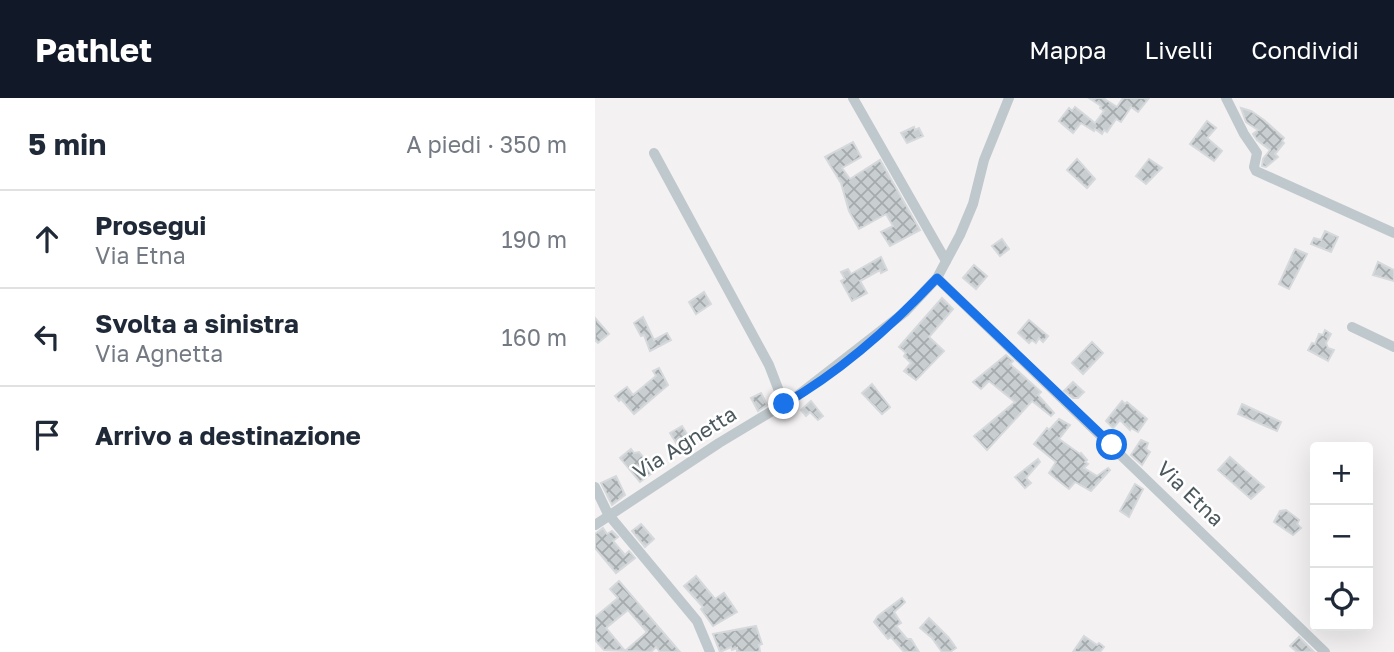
<!DOCTYPE html>
<html lang="it">
<head>
<meta charset="utf-8">
<style>
  :root { --surface:#fff; --page:#f2f2f3; --text:#1f2937; --muted:#747a83; --line:#e0e1e3; --accent:#111827 }
  body { margin:0; font-family:"Golos Text",sans-serif; background:var(--page); color:var(--text) }
  .controls { position:absolute; right:21px; bottom:21px; display:grid; overflow:hidden; border-radius:7px; box-shadow:0 7px 28px #0002 }
  .controls button { width:63px; height:63px; display:grid; place-items:center; padding:0; border:0; border-bottom:2px solid var(--line); background:var(--surface); color:var(--text); font:35px sans-serif }
  .stop { position:absolute; width:21px; height:21px; margin:-16px; border:5px solid #1a73e8; border-radius:50%; background:#fff }
  .stop.end { background:#1a73e8; border-color:#fff; box-shadow:0 2px 7px #0008 }
  .list { margin:0; padding:0; list-style:none }
  h2 { display:flex; justify-content:space-between; align-items:center; height:91px; margin:0; padding:0 28px; font-size:30px }
  h2 small { font-size:23px; font-weight:400; color:var(--muted) }
  .list li { display:grid; grid-template-columns:46px 1fr auto; gap:21px; align-items:center; box-sizing:border-box; height:98px; padding:0 28px; border-top:2px solid var(--line) }
  .list b { display:block; font-size:26px; white-space:nowrap }
  .list p { margin:0; font-size:23px; white-space:nowrap; color:var(--muted) }
  .list em { font-size:23px; font-style:normal; color:var(--muted) }
  .icon { flex:none; width:38px; height:38px; fill:none; stroke:currentColor; stroke-width:2; stroke-linecap:round; stroke-linejoin:round }
  .map { position:relative; flex:none; width:799px; height:554px; overflow:hidden }
  header { display:flex; align-items:center; gap:42px; box-sizing:border-box; height:98px; padding:0 35px; background:var(--accent); color:#fff }
  header strong { font-size:33px }
  nav { display:flex; gap:38px; margin-inline-start:auto; font-size:24px }
  main { display:flex }
  aside { flex:1; background:var(--surface) }
  .map>svg:first-child { display:block }
  .building { fill:url(#building-cross-hatch); stroke:#d6d9dc; stroke-width:2; fill-rule:evenodd }
  .lines { fill:none; stroke-linecap:round; stroke-linejoin:round }
  .minor { stroke:#bfc8cc; stroke-width:10 }
  .route { stroke:#1a73e8; stroke-width:9 }
  .labels { text-anchor:middle; stroke-width:5; stroke-linejoin:round; paint-order:stroke }
  .street-label { font-size:21px; fill:#4b585d; stroke:#fff }
</style>
</head>
<body>
<header>
<strong>Pathlet</strong>
<nav><a>Mappa</a><a>Livelli</a><a>Condividi</a></nav>
</header>
<main>
<aside>
<h2>5 min<small>A piedi · 350 m</small></h2>
<ul class="list">
<li><svg class="icon" aria-label="ahead" viewBox="0 0 24 24"><path d="M12 20V5M6 11l6-6 6 6"/></svg><div><b>Prosegui</b><p>Via Etna</p></div><em>190 m</em></li>
<li><svg class="icon" aria-label="left" viewBox="0 0 24 24"><path d="M17 20v-9H6M10 6l-5 5 5 5"/></svg><div><b>Svolta a sinistra</b><p>Via Agnetta</p></div><em>160 m</em></li>
<li><svg class="icon" aria-label="arrive" viewBox="0 0 24 24"><path d="M6 21V4h12l-3 4 3 4H6"/></svg><div><b>Arrivo a destinazione</b></div></li>
</ul>
</aside>
<div class="map">
<svg width="799" height="554" viewBox="0 0 799 554">
  <defs>
    <pattern id="building-cross-hatch" width="8" height="8" patternUnits="userSpaceOnUse" patternTransform="scale(1.75)"><rect width="8" height="8" fill="#c9ced0"/><path d="M0 0l8 8M0 8l8-8" fill="none" stroke="#a5aaac"/></pattern>
  </defs>
  <rect width="100%" height="100%" fill="#f3f1f2"/>
  <g class="building">
    <path d="M 494,0 L 508,0 L 522,9 L 528,0 L 554,0 L 543,14 L 536,9 L 526,24 L 521,21 L 512,34 L 509,32 L 507,36 L 500,31 L 499,33 L 486,25 L 478,35 L 464,23 L 474,10 L 477,13 L 480,9 L 500,25 L 509,13 L 505,10 L 506,8 Z"/>
    <path d="M 646,10 L 656,13 L 669,22 L 689,40 L 687,43 L 689,45 L 680,56 L 683,59 L 671,69 L 667,68 L 668,61 L 675,52 L 662,42 L 658,36 L 663,32 L 651,24 Z"/>
    <path d="M 612,23 L 621,30 L 612,40 L 627,53 L 619,63 L 595,46 Z"/>
    <path d="M 319,29 L 320,32 L 324,30 L 328,38 L 312,45 L 306,35 Z"/>
    <path d="M 258,44 L 266,59 L 247,70 L 255,81 L 285,62 L 325,132 L 295,148 L 286,134 L 298,128 L 291,116 L 264,131 L 254,113 L 246,85 L 230,59 Z"/>
    <path d="M 482,61 L 500,81 L 492,90 L 472,72 Z"/>
    <path d="M 554,61 L 567,70 L 551,86 L 541,78 Z"/>
    <path d="M 730,133 L 743,139 L 736,154 L 716,146 L 719,140 L 726,142 Z"/>
    <path d="M 407,141 L 414,151 L 405,158 L 397,148 Z"/>
    <path d="M 700,151 L 712,156 L 694,191 L 684,186 Z"/>
    <path d="M 286,159 L 292,172 L 286,175 L 285,172 L 265,183 L 272,195 L 257,203 L 246,183 L 250,181 L 246,174 L 253,171 L 256,176 Z"/>
    <path d="M 783,164 L 799,172 L 799,183 L 778,177 Z"/>
    <path d="M 379,167 L 392,178 L 381,191 L 368,180 Z"/>
    <path d="M 109,194 L 116,206 L 101,216 L 94,204 Z"/>
    <path d="M 347,200 L 358,211 L 334,239 L 349,253 L 321,282 L 309,273 L 316,265 L 309,258 L 311,255 L 304,249 Z"/>
    <path d="M 48,219 L 59,242 L 72,235 L 76,242 L 55,253 L 49,237 L 46,238 L 39,225 Z"/>
    <path d="M 0,220 L 14,236 L 3,245 L 0,242 Z"/>
    <path d="M 434,222 L 453,238 L 448,244 L 444,240 L 441,245 L 437,242 L 434,245 L 423,235 Z"/>
    <path d="M 730,232 L 736,236 L 731,245 L 733,250 L 739,252 L 733,263 L 713,252 L 717,245 L 720,246 L 724,236 L 728,237 Z"/>
    <path d="M 497,244 L 508,255 L 488,276 L 477,265 Z"/>
    <path d="M 411,257 L 418,263 L 415,266 L 446,294 L 443,297 L 459,315 L 456,318 L 437,303 L 392,352 L 379,338 L 420,304 L 394,283 L 386,291 L 378,284 Z"/>
    <path d="M 64,270 L 73,287 L 39,316 L 26,301 L 24,303 L 20,298 L 32,289 L 38,297 L 61,278 L 58,273 Z"/>
    <path d="M 478,284 L 489,294 L 483,300 L 478,300 L 469,293 Z"/>
    <path d="M 277,286 L 295,309 L 287,316 L 267,295 Z"/>
    <path d="M 166,295 L 172,307 L 163,313 L 156,300 Z"/>
    <path d="M 216,303 L 228,318 L 223,322 L 215,314 L 211,318 L 206,312 Z"/>
    <path d="M 527,303 L 530,306 L 532,304 L 552,321 L 543,334 L 536,330 L 535,332 L 525,322 L 518,330 L 511,323 Z"/>
    <path d="M 647,306 L 686,324 L 682,333 L 643,316 Z"/>
    <path d="M 464,321 L 475,327 L 464,341 L 485,356 L 486,355 L 492,362 L 490,364 L 493,366 L 489,370 L 502,378 L 513,370 L 515,372 L 496,393 L 480,384 L 474,391 L 465,384 L 454,375 L 461,364 L 439,346 L 452,330 L 454,332 Z"/>
    <path d="M 87,328 L 95,341 L 83,348 L 75,335 Z"/>
    <path d="M 546,342 L 553,345 L 551,351 L 555,354 L 547,367 L 536,357 Z"/>
    <path d="M 36,351 L 39,355 L 44,354 L 56,369 L 54,371 L 57,375 L 45,384 L 25,360 Z"/>
    <path d="M 635,359 L 669,389 L 656,401 L 623,372 Z"/>
    <path d="M 443,361 L 445,364 L 431,380 L 436,385 L 430,390 L 420,379 Z"/>
    <path d="M 21,378 L 30,397 L 17,407 L 6,385 Z"/>
    <path d="M 540,386 L 548,391 L 534,419 L 525,413 Z"/>
    <path d="M 691,412 L 704,422 L 702,426 L 706,430 L 698,437 L 679,424 L 685,413 Z"/>
    <path d="M 46,426 L 59,441 L 50,449 L 37,433 Z"/>
    <path d="M 8,430 L 12,436 L 17,433 L 23,439 L 18,443 L 30,457 L 34,453 L 40,460 L 21,475 L 0,450 L 0,436 Z"/>
    <path d="M 101,478 L 120,501 L 129,495 L 142,514 L 118,528 L 106,511 L 108,509 L 89,488 Z"/>
    <path d="M 24,483 L 85,554 L 65,554 L 61,549 L 56,554 L 9,552 L 0,542 L 0,519 L 23,500 L 15,491 ZM 33,512 L 52,534 L 30,553 L 11,530 Z"/>
    <path d="M 307,500 L 310,504 L 299,514 L 306,525 L 301,528 L 312,541 L 316,541 L 324,554 L 309,554 L 296,539 L 293,541 L 279,524 L 283,518 Z"/>
    <path d="M 334,520 L 354,540 L 361,550 L 355,554 L 347,554 L 337,540 L 325,530 Z"/>
    <path d="M 161,528 L 167,546 L 164,547 L 165,554 L 142,554 L 142,550 L 137,552 L 136,549 L 125,554 L 118,536 Z"/>
    <path d="M 489,538 L 502,547 L 504,545 L 509,549 L 505,554 L 478,554 Z"/>
    <path d="M 704,539 L 719,554 L 702,554 L 695,548 Z"/>
  </g>
  <g class="lines">
    <g class="minor">
      <path d="M 258,0 L 351,163"/>
      <path d="M 631,0 L 649,36 L 662,55 L 659,69 L 661,73 L 799,135"/>
      <path d="M 59,55 L 174,267 L 189,306"/>
      <path d="M 342,180 L 730,554"/>
      <path d="M 757,229 L 799,249"/>
      <path d="M 0,389 L 13,416 L 102,523 L 115,554"/>
      <path d="M 0,427 L 124,345 L 202,298 L 310,214 L 342,180 L 365,137 L 378,106 L 389,62 L 414,0"/>
    </g>
  </g>
  <g class="lines">
    <path class="route" d="M 189,306 C 245,274 297,228 342,180 L 517,347"/>
  </g>
  <g class="labels">
    <g class="street-label">
      <text transform="translate(90 345) rotate(-32)" y="7">Via Agnetta</text>
      <text transform="translate(595 396) rotate(44)" y="7">Via Etna</text>
    </g>
  </g>
</svg>
<div class="controls">
<button>+</button>
<button>−</button>
<button><svg class="icon" aria-label="locate" viewBox="0 0 24 24"><circle cx="12" cy="12" r="6"/><path d="M12 2v4M12 18v4M2 12h4M18 12h4"/></svg></button>
</div>
<div class="stop" style="left:517px;top:347px"></div>
<div class="stop end" style="left:189px;top:306px"></div>
</div>
</main>
</body>
</html>
